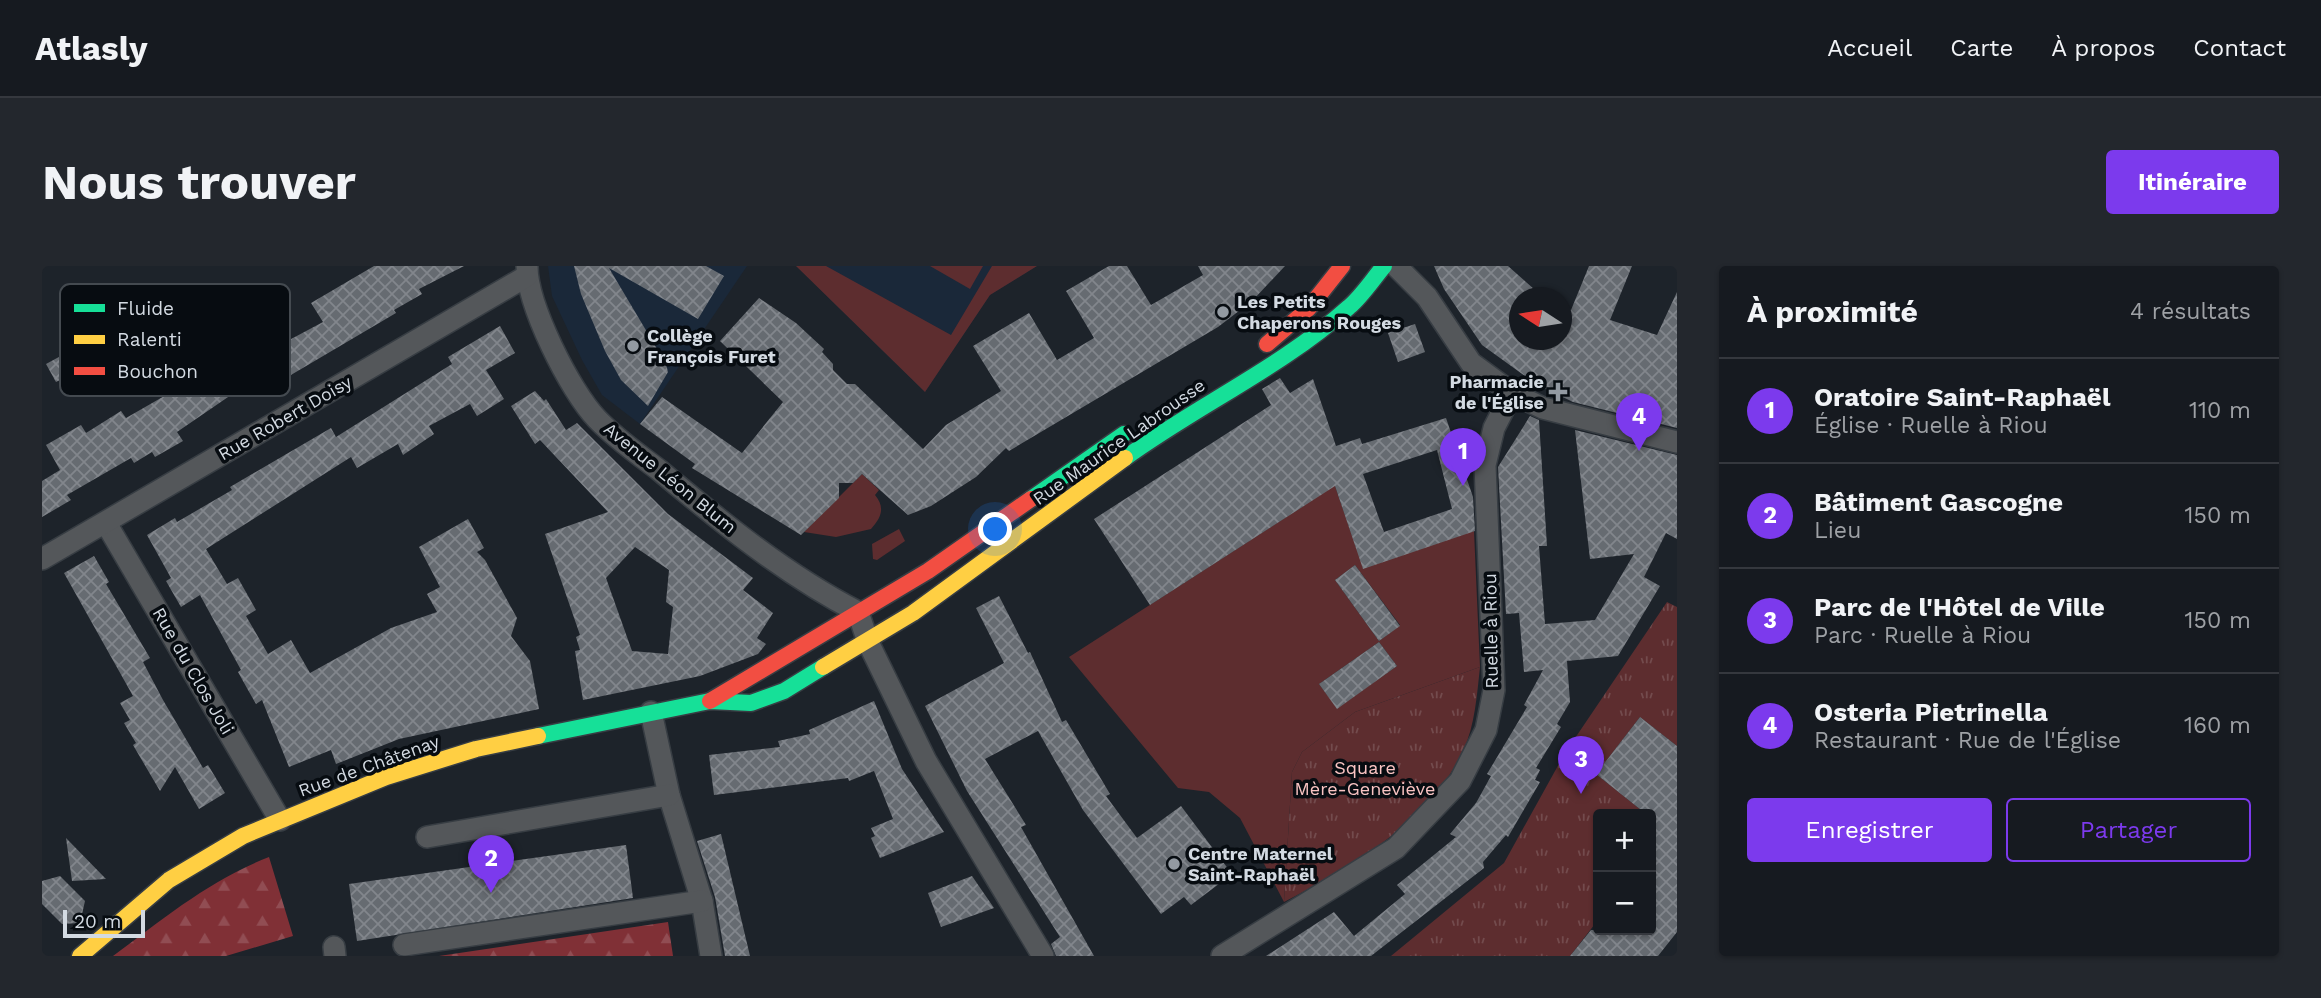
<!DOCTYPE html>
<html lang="fr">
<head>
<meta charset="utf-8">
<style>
  :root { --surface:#161a20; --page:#23272d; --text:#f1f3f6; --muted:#9ea1a5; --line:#35383e; --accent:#7c3aed }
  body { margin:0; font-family:"Work Sans",sans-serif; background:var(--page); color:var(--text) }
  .controls { position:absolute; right:21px; bottom:21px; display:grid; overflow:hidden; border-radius:7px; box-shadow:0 2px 5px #0004 }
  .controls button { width:63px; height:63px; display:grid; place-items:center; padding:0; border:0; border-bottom:2px solid var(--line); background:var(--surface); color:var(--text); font:35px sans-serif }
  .compass { position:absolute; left:1467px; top:21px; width:63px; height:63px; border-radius:50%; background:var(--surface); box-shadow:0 2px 5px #0004; rotate:282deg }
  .scale { position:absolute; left:21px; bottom:18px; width:82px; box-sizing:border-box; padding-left:7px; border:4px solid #d3dae2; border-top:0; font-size:19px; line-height:24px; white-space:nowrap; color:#d3dae2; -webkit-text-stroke:5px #070c11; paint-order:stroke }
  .you { position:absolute; left:954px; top:264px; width:24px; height:24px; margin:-18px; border:5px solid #fff; border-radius:50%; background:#1a73e8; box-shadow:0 0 0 10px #1a73e833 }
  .badge { display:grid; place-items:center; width:46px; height:46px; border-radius:50%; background:var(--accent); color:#fff; font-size:23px; font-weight:700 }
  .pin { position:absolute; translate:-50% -58px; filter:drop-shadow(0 2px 4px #0008) }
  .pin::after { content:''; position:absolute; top:37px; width:24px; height:21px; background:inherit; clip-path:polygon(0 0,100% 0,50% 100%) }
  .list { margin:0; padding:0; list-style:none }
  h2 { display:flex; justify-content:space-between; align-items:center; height:91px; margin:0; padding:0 28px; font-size:30px }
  h2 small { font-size:23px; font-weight:400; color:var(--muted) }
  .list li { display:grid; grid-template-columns:46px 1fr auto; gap:21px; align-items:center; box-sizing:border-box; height:105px; padding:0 28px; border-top:2px solid var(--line) }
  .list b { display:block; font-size:26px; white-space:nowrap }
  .list p { margin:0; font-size:23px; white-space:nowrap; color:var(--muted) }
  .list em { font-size:23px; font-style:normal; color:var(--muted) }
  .actions { display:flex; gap:14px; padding:21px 28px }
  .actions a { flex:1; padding:16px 0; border:2px solid var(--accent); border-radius:7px; text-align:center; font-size:24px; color:var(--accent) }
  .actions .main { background:var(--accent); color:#fff }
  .map { position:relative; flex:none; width:1635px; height:690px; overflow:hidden; border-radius:7px }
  header { display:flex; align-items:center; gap:42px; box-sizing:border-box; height:98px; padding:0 35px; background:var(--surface); border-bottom:2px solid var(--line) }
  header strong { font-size:33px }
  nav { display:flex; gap:38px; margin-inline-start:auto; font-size:24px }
  .intro { display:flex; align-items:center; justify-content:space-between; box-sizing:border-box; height:168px; padding:0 42px }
  h1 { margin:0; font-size:49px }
  .button { padding:18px 32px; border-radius:7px; background:var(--accent); color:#fff; font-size:24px; font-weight:700 }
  main { display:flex; gap:42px; padding:0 42px }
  aside { flex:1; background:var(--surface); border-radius:7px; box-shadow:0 2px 5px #0004 }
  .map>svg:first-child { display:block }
  .built { fill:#1a2839 }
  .grass { fill:#5d2d2f; fill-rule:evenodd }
  .forest { fill:url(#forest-firs) }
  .park { fill:url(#park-tufts) }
  .building { fill:url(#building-cross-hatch); fill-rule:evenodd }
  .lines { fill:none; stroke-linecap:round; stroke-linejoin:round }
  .street-casing { stroke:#373d43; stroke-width:24 }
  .fast-casing { stroke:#373d43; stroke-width:19 }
  .slow-casing { stroke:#373d43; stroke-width:19 }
  .jam-casing { stroke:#373d43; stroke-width:19 }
  .street { stroke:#54575a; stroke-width:21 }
  .fast { stroke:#16e098; stroke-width:16 }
  .slow { stroke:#ffcf43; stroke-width:16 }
  .jam { stroke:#f24e42; stroke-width:16 }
  .poi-dot { fill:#939aa2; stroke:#070c11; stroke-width:2.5 }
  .labels { text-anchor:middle; stroke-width:7; stroke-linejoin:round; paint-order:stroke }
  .poi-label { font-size:18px; font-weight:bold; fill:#d3dae2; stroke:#070c11; text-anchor:start }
  .street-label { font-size:18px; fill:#d3dae2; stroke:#070c11 }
  .park-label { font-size:18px; fill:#fac4c3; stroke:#070c11 }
  .key { fill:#070c11; stroke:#444a50; stroke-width:2 }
  .key-label { font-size:19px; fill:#d3dae2 }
</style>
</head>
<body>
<header>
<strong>Atlasly</strong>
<nav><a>Accueil</a><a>Carte</a><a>À propos</a><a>Contact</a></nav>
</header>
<div class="intro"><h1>Nous trouver</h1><a class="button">Itinéraire</a></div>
<main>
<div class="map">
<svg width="1635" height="690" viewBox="0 0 1635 690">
  <defs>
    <pattern id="forest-firs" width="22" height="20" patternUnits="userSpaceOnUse" patternTransform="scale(1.75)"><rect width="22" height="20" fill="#803036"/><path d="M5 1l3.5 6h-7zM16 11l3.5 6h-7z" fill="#914d53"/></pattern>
    <pattern id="park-tufts" width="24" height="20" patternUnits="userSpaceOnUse" patternTransform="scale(1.75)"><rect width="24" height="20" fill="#5d2d2f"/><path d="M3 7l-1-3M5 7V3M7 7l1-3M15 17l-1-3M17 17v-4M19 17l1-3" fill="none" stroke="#734b4d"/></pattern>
    <pattern id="building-cross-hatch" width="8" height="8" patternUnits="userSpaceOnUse" patternTransform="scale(1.75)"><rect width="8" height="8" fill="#666b71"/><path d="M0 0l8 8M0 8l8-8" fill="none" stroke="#82868c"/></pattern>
  </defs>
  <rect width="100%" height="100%" fill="#1d232a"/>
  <g class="built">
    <path d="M 506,0 L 705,0 L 598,158 L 560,129 L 540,94 L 510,30 Z"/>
    <path d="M 754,0 L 995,0 L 948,29 L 883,126 Z"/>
  </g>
  <g class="grass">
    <path d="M 754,0 L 784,0 L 909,69 L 950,0 L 995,0 L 948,29 L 883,126 Z"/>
    <path d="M 888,0 L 941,0 L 928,23 Z"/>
    <path d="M 1283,191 L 1314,281 L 1432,265 L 1438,401 L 1313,446 L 1260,486 L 1250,506 L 1242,636 L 1198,552 L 1167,526 L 1136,522 L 1027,391 L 1263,239 ZM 1313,299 L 1358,359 L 1337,375 L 1293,314 ZM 1337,376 L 1355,400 L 1295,442 L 1277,418 Z"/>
    <path d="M 820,208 L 837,224 L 833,229 C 843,241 840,251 829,263 L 794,271 L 762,266 Z"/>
    <path d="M 857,263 L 863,275 L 835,294 L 831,293 L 830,278 Z"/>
  </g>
  <g class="forest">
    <path d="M 227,591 L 251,670 L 184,690 L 71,690 C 122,652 168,614 227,591 Z"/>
    <path d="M 626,656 L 631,690 L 397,690 Z"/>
  </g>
  <g class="park">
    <path d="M 1625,336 L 1635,341 L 1635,480 L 1598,451 L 1554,508 L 1604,548 L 1556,548 L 1556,654 L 1528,690 L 1349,690 L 1462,597 L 1523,487 Z"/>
    <path d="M 1438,401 C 1435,428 1433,460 1421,485 C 1388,556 1309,601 1242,636 L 1250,506 L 1260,486 L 1313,446 Z"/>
  </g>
  <g class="building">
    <path d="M 332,0 L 422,0 L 377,23 L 380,28 L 352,44 L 354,47 L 215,129 L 210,118 L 189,129 L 135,166 L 141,175 L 113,191 L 110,186 L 92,197 L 89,192 L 25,229 L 29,234 L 0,251 L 0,215 L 18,204 L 4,179 L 39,159 L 44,167 L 79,145 L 84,152 L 152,113 L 146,103 L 210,69 L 221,88 L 281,56 L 269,37 Z"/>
    <path d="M 532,0 L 664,0 L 682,10 L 656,53 L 567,2 L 624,98 L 626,106 L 606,140 L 579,114 L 563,85 L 539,28 Z"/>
    <path d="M 1067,0 L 1085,0 L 1109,39 L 1161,9 L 1156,0 L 1243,0 L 1210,35 L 1176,61 L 967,185 L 964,182 L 934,211 L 889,240 L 866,249 L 820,208 L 811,217 L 797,217 L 797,232 L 759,269 L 650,202 L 653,198 L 598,158 L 620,131 L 700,187 L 741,136 L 678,75 L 717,32 L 754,57 L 782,83 L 780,86 L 791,98 L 791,104 L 805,118 L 813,118 L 881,183 L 904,159 L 959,125 L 931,80 L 987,47 L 1015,94 L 1052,72 L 1024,25 Z"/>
    <path d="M 1392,0 L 1466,0 L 1502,32 L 1478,32 L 1478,74 L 1520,74 L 1520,39 L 1529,44 L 1547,0 L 1590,0 L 1568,54 L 1615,69 L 1635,26 L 1635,162 L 1531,136 L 1494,118 L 1440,79 L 1402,23 Z"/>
    <path d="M 1373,58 L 1383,86 L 1356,96 L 1346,67 Z"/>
    <path d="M 74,60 L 84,81 L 14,116 L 4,98 Z"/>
    <path d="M 458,60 L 473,87 L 444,104 L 462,133 L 435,150 L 428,138 L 387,160 L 392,168 L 361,189 L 356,178 L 315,202 L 309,191 L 164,283 L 185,318 L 196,312 L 214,344 L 204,350 L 226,388 L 249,374 L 268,407 L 349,362 L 395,346 L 385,328 L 398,321 L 377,281 L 426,253 L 442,282 L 435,286 L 443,294 L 475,352 L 469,370 L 488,395 L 497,443 L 357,473 L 294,498 L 289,484 L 247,501 L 220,434 L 214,438 L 206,424 L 196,406 L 199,404 L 158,329 L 139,341 L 124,315 L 129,312 L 105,269 L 133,252 L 135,256 L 190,224 L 188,221 L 289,162 L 294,171 L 410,98 L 406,91 Z"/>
    <path d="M 1238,112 L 1248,127 L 1271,113 L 1294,180 L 1318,172 L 1320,178 L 1404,152 L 1431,231 L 1433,265 L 1321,303 L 1293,220 L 1108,339 L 1052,253 L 1229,139 L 1220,123 ZM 1395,184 L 1410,243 L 1342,266 L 1321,208 Z"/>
    <path d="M 493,125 L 502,135 L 504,133 L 524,164 L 535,157 L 626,248 L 711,312 L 701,324 L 731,347 L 715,372 L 724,378 L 716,388 L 658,410 L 541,434 L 533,385 L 538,384 L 534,371 L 538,369 L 503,268 L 566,246 L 498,174 L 493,178 L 469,140 ZM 593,281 L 627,304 L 624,336 L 631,341 L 626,388 L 590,385 L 564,312 Z"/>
    <path d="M 1488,150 L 1497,154 L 1505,280 L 1497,280 L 1503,358 L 1553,354 L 1592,288 L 1548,293 L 1533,164 L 1635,189 L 1635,273 L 1624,267 L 1602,311 L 1618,320 L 1576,390 L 1525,395 L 1528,436 L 1515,458 L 1519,461 L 1494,502 L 1498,504 L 1493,514 L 1498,516 L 1466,571 L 1464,569 L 1441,596 L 1442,602 L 1329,690 L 1224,690 L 1292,646 L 1312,670 L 1363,628 L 1355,619 L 1414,571 L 1408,568 L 1434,537 L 1449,510 L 1445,508 L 1485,441 L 1482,439 L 1501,404 L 1482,406 L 1477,347 L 1464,348 L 1456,201 Z"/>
    <path d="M 52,290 L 67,316 L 64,318 L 108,392 L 101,396 L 121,434 L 161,502 L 166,499 L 183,527 L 157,543 L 133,501 L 118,525 L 91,479 L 94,477 L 82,457 L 88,454 L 78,437 L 91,430 L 22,307 Z"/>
    <path d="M 1313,299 L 1358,360 L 1337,375 L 1293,314 Z"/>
    <path d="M 957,330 L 986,387 L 988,386 L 1020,456 L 1024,454 L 1068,528 L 1064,530 L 1095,572 L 1139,540 L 1190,608 L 1149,639 L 1142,631 L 1119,648 L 1041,544 L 996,465 L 943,493 L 984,559 L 979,561 L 1052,690 L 1014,690 L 1009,678 L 1018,671 L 925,525 L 883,440 L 962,397 L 934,342 Z"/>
    <path d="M 1337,376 L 1355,400 L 1295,443 L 1277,418 Z"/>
    <path d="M 832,435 L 860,503 L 902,566 L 838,592 L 829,572 L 833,570 L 829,562 L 851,553 L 832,505 L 807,515 L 806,512 L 672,529 L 667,489 L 738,481 L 736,475 L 768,468 L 767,464 Z"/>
    <path d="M 1598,451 L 1635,480 L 1635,666 L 1616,690 L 1528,690 L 1549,664 L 1609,664 L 1609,548 L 1604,548 L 1554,508 Z"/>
    <path d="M 679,568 L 708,690 L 683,690 L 673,631 L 655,575 Z"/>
    <path d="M 24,572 L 64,613 L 30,615 Z"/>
    <path d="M 584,579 L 591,632 L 315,675 L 307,618 Z"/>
    <path d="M 18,610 L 43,635 L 38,657 L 20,658 L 0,638 L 0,615 Z"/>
    <path d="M 930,610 L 952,642 L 899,661 L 886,627 Z"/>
  </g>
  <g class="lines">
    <defs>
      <g id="street">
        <path d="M 485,0 C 485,39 528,125 555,153 C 573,172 596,188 617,204 C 679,256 744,309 816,346 L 826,376 L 884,495 L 1001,690"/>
        <path d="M 1354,0 L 1385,31 L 1429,97 L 1470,127 L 1501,142 L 1635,176"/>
        <path d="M 64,257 L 238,554"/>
        <path d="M 0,293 L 485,10"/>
        <path d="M 609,446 L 627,529 L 660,635 L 669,690"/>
        <path d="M 385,571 L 627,529"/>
        <path d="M 362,679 L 660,635"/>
        <path d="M 292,681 L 293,690"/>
        <path d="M 1180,690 L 1354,582 L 1418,515 L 1444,464 L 1452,424 L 1443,199 L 1452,162 L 1470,127"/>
      </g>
      <g id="fast">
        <path d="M 1083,192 C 1156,139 1240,101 1307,41 C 1320,30 1331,13 1342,0"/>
        <path d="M 989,233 L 1082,168"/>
        <path d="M 496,470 L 668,435 L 709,437 L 742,425 L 781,401"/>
      </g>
      <g id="slow">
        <path d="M 781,401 L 871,347 L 1083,192"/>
        <path d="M 38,690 L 127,614 L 201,570 L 344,511 L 434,483 L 496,470"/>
      </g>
      <g id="jam">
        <path d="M 1225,78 L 1266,43 L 1300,0"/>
        <path d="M 668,435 L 886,305 L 989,233"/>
      </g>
    </defs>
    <use href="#street" class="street-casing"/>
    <use href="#fast" class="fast-casing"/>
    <use href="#slow" class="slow-casing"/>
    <use href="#jam" class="jam-casing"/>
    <use href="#street" class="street"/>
    <use href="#fast" class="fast"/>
    <use href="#slow" class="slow"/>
    <use href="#jam" class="jam"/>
  </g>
  <g class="poi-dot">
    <circle cx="1181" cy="46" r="7"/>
    <circle cx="591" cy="80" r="7"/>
    <path d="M1512.5 115.5h7v7h7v7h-7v7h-7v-7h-7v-7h7z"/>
    <circle cx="1132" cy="598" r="7"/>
  </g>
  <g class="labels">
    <g class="poi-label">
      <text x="1195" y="42">Les Petits<tspan x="1195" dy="21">Chaperons Rouges</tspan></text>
      <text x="605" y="76">Collège<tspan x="605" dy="21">François Furet</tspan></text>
      <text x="1502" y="122" text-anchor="end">Pharmacie<tspan x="1502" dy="21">de l'Église</tspan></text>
      <text x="1146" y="594">Centre Maternel<tspan x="1146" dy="21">Saint-Raphaël</tspan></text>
    </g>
    <g class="street-label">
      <text transform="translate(243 152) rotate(-30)" y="6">Rue Robert Doisy</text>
      <text transform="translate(1077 176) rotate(-35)" y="6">Rue Maurice Labrousse</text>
      <text transform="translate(628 212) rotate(39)" y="6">Avenue Léon Blum</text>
      <text transform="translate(1449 365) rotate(-91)" y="6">Ruelle à Riou</text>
      <text transform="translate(151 405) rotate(60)" y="6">Rue du Clos Joli</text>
      <text transform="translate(327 500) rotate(-20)" y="6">Rue de Châtenay</text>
    </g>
    <g class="park-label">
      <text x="1323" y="508">Square<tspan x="1323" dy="21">Mère-Geneviève</tspan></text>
    </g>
  </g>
  <rect x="18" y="18" width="230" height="112" rx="10" class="key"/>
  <rect x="32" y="38" width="31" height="8" fill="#16e098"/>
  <rect x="32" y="69" width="31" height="9" fill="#ffcf43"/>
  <rect x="32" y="101" width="31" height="8" fill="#f24e42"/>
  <g class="key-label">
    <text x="75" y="49">Fluide</text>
    <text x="75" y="80">Ralenti</text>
    <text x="75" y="112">Bouchon</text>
  </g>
</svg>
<div class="controls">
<button>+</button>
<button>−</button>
</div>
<svg class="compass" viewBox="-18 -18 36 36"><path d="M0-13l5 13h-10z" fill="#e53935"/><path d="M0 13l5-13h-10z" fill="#9ea1a5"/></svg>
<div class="scale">20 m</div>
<div class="you"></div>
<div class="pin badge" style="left:1421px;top:220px">1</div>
<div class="pin badge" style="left:449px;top:627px">2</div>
<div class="pin badge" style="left:1539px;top:528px">3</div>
<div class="pin badge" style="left:1597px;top:185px">4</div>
</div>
<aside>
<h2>À proximité<small>4 résultats</small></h2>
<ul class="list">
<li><span class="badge">1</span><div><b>Oratoire Saint-Raphaël</b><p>Église · Ruelle à Riou</p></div><em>110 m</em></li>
<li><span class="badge">2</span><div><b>Bâtiment Gascogne</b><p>Lieu</p></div><em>150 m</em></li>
<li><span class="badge">3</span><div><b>Parc de l'Hôtel de Ville</b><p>Parc · Ruelle à Riou</p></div><em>150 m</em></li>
<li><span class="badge">4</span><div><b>Osteria Pietrinella</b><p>Restaurant · Rue de l'Église</p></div><em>160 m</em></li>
</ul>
<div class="actions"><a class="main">Enregistrer</a><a>Partager</a></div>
</aside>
</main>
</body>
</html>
